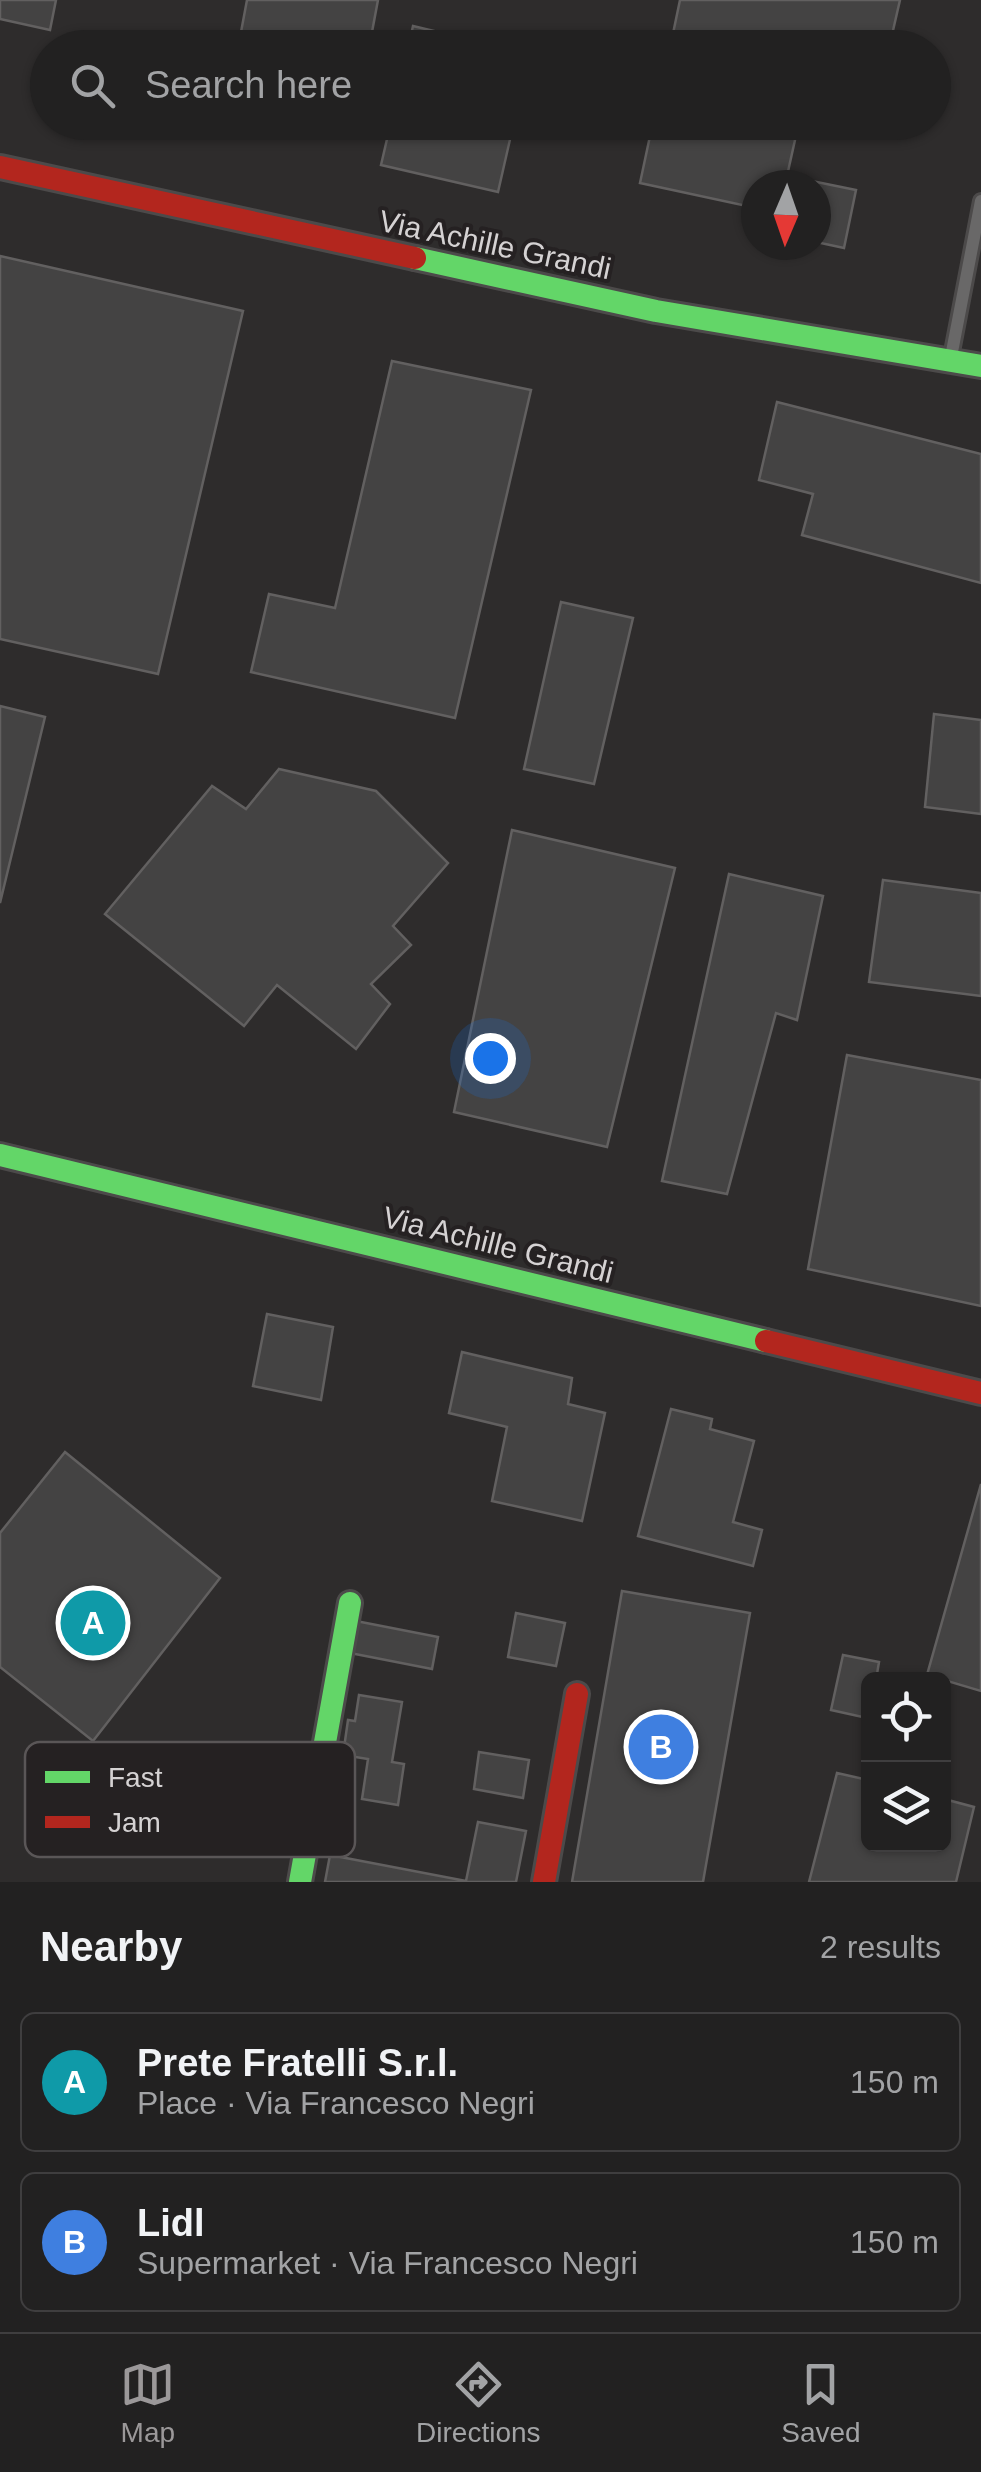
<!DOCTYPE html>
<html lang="en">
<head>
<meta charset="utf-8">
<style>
  :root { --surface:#222121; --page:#2a292a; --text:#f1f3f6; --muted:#a2a3a5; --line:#3f3e3f; --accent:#9b9899 }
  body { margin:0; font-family:Arial,sans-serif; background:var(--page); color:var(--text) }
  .controls { position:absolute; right:30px; bottom:30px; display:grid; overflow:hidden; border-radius:15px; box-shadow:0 2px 8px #0004 }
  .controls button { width:90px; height:90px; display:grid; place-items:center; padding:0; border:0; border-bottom:2px solid var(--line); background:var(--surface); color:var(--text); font:50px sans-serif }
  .compass { position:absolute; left:741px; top:170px; width:90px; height:90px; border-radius:50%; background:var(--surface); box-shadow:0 2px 8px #0004; rotate:182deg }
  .you { position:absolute; left:490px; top:1058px; width:35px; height:35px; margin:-25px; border:8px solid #fff; border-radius:50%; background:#1a73e8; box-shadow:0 0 0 15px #1a73e833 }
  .badge { display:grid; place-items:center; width:65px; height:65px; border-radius:50%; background:var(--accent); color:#fff; font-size:32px; font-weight:700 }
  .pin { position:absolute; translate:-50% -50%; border:5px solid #fff; box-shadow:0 2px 10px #0006 }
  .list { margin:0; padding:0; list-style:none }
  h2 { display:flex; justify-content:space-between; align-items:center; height:130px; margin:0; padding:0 40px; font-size:42px }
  h2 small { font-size:32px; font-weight:400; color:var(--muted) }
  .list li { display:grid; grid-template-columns:65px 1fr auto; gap:30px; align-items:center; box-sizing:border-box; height:140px; margin:0 20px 20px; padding:0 20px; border:2px solid var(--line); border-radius:15px }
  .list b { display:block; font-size:38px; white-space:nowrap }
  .list p { margin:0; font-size:32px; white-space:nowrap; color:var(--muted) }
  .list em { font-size:32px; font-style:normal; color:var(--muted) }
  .icon { flex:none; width:55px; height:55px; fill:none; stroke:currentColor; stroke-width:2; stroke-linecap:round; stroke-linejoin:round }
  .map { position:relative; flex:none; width:981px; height:1882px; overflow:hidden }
  .search { position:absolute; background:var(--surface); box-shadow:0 2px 8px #0004; left:30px; right:30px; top:30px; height:110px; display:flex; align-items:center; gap:25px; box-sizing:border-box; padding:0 35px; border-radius:55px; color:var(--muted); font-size:38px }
  .sheet { height:450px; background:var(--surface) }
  nav { display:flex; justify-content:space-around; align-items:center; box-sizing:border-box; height:140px; border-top:2px solid var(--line); background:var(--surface); font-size:28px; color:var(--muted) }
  nav a { display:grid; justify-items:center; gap:5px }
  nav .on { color:var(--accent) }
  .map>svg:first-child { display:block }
  .building { fill:#444343; stroke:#626060; stroke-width:2.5 }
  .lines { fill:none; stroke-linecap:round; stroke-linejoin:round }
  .lane-casing { stroke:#4c4a4a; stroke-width:18 }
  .fast-casing { stroke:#4c4a4a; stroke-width:28 }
  .jam-casing { stroke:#4c4a4a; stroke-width:28 }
  .lane { stroke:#696868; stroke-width:12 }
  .fast { stroke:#63d668; stroke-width:22 }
  .jam { stroke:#b3261e; stroke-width:22 }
  .labels { text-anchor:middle; stroke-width:8; stroke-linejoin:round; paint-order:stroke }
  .street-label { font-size:30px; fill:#d5d2d3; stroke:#252122 }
  .key { fill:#252122; stroke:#5a5657; stroke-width:2.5 }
  .key-label { font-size:28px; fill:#d5d2d3 }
</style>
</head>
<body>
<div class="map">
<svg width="981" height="1882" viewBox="0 0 981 1882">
  <rect width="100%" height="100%" fill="#2e2c2c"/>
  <g class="building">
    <path d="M 0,0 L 56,0 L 50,30 L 0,19 Z"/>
    <path d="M 247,0 L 378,0 L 369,48 L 238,48 Z"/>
    <path d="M 680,0 L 900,0 L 889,48 L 670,48 Z"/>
    <path d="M 413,26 L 505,48 L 408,48 Z"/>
    <path d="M 391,122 L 514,122 L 498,192 L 381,165 Z"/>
    <path d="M 653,122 L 799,122 L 785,185 L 756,185 L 756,208 L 640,183 Z"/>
    <path d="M 797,178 L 856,190 L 844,248 L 816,242 L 816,185 L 795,185 Z"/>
    <path d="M 0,256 L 243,311 L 158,674 L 0,639 Z"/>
    <path d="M 392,361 L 531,390 L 455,718 L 251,672 L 269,594 L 335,608 Z"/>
    <path d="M 777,402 L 981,454 L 981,583 L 802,535 L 813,494 L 759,480 Z"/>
    <path d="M 561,602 L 633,618 L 594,784 L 524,769 Z"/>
    <path d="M 0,706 L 45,717 L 0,903 Z"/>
    <path d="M 934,714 L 981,720 L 981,814 L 925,807 Z"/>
    <path d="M 279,769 L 376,791 L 448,863 L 393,926 L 411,945 L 371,984 L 390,1004 L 356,1049 L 277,985 L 244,1026 L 105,914 L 212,786 L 246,809 Z"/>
    <path d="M 512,830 L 675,868 L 607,1147 L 454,1112 Z"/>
    <path d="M 729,874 L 823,896 L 797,1020 L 776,1013 L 727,1194 L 662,1181 Z"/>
    <path d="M 883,880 L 981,893 L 981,996 L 869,982 Z"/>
    <path d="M 847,1055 L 981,1080 L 981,1306 L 808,1269 Z"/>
    <path d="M 267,1314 L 333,1327 L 321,1400 L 253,1386 Z"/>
    <path d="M 462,1352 L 572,1378 L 568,1404 L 605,1413 L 582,1521 L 492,1501 L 507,1427 L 449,1413 Z"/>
    <path d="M 671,1409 L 712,1419 L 710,1429 L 754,1441 L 733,1522 L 762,1530 L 753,1566 L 638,1536 Z"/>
    <path d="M 65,1452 L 220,1578 L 93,1741 L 0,1667 L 0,1533 Z"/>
    <path d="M 981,1484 L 981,1691 L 927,1675 Z"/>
    <path d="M 622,1591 L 750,1613 L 703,1882 L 572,1882 Z"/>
    <path d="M 516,1613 L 565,1623 L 556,1666 L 508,1657 Z"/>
    <path d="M 356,1621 L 438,1637 L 432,1669 L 350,1653 Z"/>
    <path d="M 843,1655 L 879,1662 L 876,1680 L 868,1680 L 867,1718 L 831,1710 Z"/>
    <path d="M 359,1695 L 402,1702 L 392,1762 L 404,1764 L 398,1805 L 362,1799 L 368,1759 L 343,1755 L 348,1720 L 355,1721 Z"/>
    <path d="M 479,1752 L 529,1760 L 523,1798 L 474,1789 Z"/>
    <path d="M 837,1773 L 868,1780 L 868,1844 L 944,1844 L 944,1799 L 974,1807 L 956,1882 L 809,1882 Z"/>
    <path d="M 478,1822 L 526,1831 L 516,1882 L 325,1882 L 330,1855 L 466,1881 Z"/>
  </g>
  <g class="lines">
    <defs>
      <path id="lane" d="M 951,357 L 981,201"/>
      <g id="fast">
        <path d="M 415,258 L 656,311 L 981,366"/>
        <path d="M 0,1155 L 766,1341"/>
        <path d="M 300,1882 L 350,1603"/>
      </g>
      <g id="jam">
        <path d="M 0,167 L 415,258"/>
        <path d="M 766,1341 L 981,1393"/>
        <path d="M 544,1882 L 577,1694"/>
      </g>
    </defs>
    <use href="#lane" class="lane-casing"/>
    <use href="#fast" class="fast-casing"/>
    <use href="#jam" class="jam-casing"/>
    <use href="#lane" class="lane"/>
    <use href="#fast" class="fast"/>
    <use href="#jam" class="jam"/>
  </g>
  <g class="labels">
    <g class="street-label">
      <text transform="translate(495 245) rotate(12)" y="10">Via Achille Grandi</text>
      <text transform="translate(498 1245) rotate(14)" y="10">Via Achille Grandi</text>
    </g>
  </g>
  <rect x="25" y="1742" width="330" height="115" rx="15" class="key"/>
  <rect x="45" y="1771" width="45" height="12" fill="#63d668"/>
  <rect x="45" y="1816" width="45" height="12" fill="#b3261e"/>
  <g class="key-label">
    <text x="108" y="1787">Fast</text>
    <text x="108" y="1832">Jam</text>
  </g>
</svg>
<div class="controls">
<button><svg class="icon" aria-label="locate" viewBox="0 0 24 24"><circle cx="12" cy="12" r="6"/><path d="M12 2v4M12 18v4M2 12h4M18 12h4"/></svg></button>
<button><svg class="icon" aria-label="layers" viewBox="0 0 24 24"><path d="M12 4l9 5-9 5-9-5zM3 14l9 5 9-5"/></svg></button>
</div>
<svg class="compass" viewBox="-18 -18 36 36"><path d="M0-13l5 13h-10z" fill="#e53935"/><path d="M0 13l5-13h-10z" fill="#a2a3a5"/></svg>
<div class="you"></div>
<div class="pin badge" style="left:93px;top:1623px;background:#0f9aa8">A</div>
<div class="pin badge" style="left:661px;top:1747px;background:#3f7fe0">B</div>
<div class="search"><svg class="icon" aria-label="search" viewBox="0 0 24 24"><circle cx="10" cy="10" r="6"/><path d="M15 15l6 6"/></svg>Search here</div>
</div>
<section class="sheet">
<h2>Nearby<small>2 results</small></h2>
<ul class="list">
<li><span class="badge" style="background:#0f9aa8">A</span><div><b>Prete Fratelli S.r.l.</b><p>Place · Via Francesco Negri</p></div><em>150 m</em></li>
<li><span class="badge" style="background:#3f7fe0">B</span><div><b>Lidl</b><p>Supermarket · Via Francesco Negri</p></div><em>150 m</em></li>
</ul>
</section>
<nav>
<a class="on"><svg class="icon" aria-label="map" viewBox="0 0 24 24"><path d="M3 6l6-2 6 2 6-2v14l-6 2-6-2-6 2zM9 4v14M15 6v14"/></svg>Map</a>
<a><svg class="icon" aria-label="directions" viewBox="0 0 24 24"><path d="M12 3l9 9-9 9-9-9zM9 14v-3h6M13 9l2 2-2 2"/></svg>Directions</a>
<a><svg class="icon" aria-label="saved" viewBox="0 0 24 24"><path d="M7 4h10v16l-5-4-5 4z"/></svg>Saved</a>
</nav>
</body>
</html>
